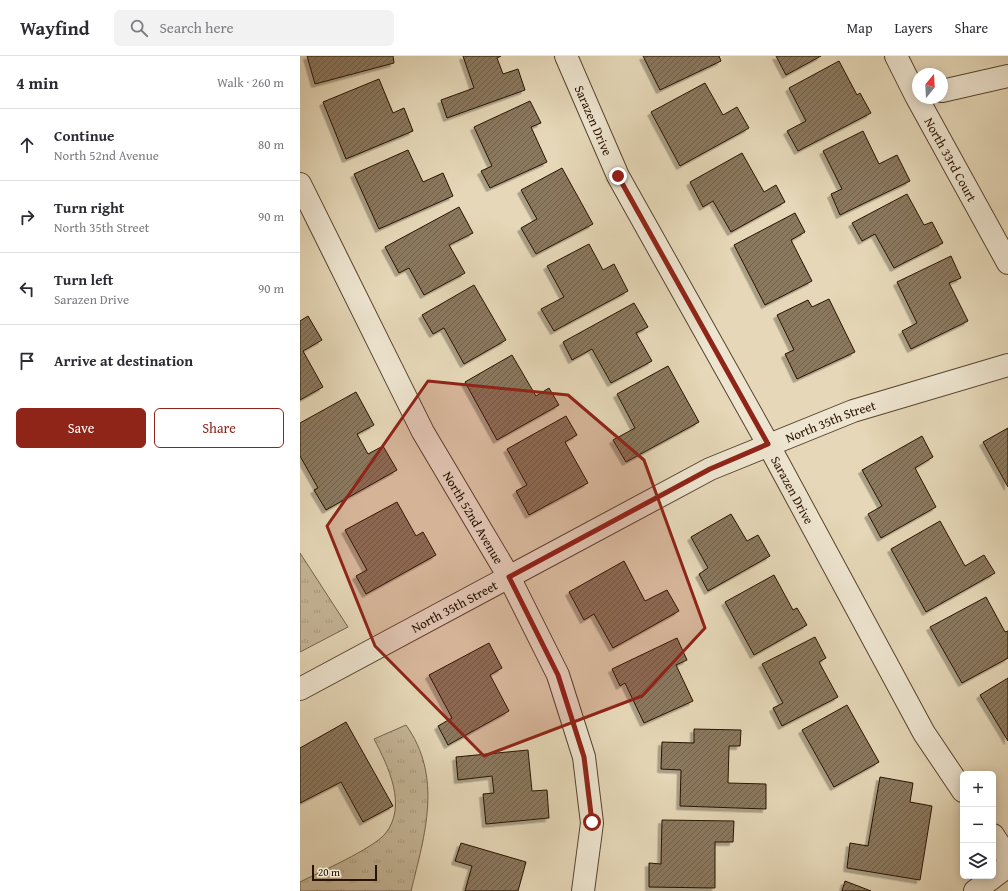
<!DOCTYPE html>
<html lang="en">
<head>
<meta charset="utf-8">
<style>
  :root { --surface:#fff; --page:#f2f2f3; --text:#2b2b33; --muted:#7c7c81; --line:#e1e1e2; --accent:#8f2418 }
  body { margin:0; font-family:"Gentium Book Plus",serif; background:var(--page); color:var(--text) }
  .controls { position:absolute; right:12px; bottom:12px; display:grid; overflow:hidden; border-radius:6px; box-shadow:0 2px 10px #0003 }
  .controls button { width:36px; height:36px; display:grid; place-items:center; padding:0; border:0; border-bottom:1px solid var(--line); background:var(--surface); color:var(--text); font:20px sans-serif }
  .compass { position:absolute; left:612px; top:12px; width:36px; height:36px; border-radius:50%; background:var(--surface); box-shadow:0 2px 10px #0003; rotate:18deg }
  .scale { position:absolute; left:12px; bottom:10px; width:65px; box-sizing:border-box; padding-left:4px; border:2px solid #281200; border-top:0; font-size:11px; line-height:14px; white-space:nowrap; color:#281200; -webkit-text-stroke:3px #eee5d0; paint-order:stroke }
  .stop { position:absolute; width:12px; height:12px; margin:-9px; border:3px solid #8f2418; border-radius:50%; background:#fff }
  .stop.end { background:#8f2418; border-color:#fff; box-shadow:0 1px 4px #0008 }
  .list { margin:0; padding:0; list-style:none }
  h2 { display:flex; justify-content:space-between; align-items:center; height:52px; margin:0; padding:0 16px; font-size:17px }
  h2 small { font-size:13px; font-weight:400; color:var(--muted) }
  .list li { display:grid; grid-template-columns:26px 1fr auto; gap:12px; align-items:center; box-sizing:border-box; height:72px; padding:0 16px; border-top:1px solid var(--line) }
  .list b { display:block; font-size:15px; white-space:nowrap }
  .list p { margin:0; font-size:13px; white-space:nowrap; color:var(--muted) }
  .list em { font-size:13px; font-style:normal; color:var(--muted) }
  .actions { display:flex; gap:8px; padding:12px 16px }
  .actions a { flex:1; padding:9px 0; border:1px solid var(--accent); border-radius:6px; text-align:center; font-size:14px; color:var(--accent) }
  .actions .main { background:var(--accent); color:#fff }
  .icon { flex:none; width:22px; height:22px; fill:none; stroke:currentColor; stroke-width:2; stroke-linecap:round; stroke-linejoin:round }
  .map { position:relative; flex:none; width:708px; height:835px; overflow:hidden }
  header { display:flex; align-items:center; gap:24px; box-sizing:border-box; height:56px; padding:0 20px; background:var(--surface); border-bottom:1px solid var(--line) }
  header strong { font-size:19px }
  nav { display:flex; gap:22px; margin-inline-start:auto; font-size:14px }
  .search { width:280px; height:36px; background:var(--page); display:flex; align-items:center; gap:10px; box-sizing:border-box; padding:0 14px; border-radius:6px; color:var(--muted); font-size:15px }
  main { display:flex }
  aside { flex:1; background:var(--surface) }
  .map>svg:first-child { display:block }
  .grass { fill:url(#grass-tufts); stroke:#76644c }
  .building { fill:url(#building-hatch); stroke:#281200; filter:url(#shadow) }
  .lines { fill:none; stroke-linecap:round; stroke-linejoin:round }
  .minor-casing { stroke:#57432e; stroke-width:24 }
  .minor { stroke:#eee5d0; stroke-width:22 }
  .route { stroke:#8f2418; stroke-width:5 }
  .marked { fill:#8f2418; fill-opacity:0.2; stroke:#8f2418; stroke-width:3; stroke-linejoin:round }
  .labels { text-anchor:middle; stroke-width:3.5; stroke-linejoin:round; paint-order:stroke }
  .street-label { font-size:13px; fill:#281200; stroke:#eee5d0 }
</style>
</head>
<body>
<header>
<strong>Wayfind</strong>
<div class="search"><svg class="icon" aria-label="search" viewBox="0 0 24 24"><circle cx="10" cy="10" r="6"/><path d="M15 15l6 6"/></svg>Search here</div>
<nav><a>Map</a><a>Layers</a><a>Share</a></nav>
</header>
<main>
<aside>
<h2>4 min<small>Walk · 260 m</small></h2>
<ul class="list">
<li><svg class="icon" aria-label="ahead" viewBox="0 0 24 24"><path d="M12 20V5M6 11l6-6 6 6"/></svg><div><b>Continue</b><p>North 52nd Avenue</p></div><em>80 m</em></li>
<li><svg class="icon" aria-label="right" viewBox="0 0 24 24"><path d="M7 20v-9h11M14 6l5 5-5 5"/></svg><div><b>Turn right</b><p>North 35th Street</p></div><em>90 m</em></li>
<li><svg class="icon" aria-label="left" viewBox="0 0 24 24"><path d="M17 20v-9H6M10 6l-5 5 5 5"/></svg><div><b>Turn left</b><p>Sarazen Drive</p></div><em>90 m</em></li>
<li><svg class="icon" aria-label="arrive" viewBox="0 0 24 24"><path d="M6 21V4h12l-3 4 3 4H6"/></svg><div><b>Arrive at destination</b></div></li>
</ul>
<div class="actions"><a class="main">Save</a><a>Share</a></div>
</aside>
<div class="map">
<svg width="708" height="835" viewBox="0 0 708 835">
  <defs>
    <pattern id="grass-tufts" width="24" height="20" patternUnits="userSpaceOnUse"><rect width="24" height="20" fill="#c5b698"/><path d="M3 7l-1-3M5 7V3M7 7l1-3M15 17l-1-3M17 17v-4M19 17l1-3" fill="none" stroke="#a99b81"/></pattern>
    <pattern id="building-hatch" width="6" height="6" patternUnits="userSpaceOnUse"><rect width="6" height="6" fill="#8a785f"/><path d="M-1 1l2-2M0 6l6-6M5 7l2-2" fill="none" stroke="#71614c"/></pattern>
    <filter id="shadow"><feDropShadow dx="-3.5" dy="3.5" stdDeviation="0" flood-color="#0004"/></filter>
  </defs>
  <rect width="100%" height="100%" fill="#e5d7b7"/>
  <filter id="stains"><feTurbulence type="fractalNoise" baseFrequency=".005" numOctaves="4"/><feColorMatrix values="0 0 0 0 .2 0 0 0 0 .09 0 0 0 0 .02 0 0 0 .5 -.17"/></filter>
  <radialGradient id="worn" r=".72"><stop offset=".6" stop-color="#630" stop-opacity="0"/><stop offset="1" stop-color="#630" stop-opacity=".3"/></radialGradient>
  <g class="grass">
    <path d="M 0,497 L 48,571 L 0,596 Z"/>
    <path d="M 106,669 C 143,721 125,778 111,835 L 0,835 L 0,826 C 20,816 72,793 85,778 C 108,750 88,710 74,683 Z"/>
  </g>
  <g class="building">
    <path d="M 7,0 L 93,0 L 94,7 L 15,28 Z"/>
    <path d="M 163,0 L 201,0 L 197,2 L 203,18 L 218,13 L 225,34 L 147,62 L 141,44 L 174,32 Z"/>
    <path d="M 343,0 L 419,0 L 421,5 L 360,34 Z"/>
    <path d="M 476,0 L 521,0 L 486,19 Z"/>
    <path d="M 539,5 L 557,39 L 560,37 L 571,57 L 498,95 L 487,75 L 506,65 L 489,32 Z"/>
    <path d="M 79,23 L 93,57 L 104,52 L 113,75 L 46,103 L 23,46 Z"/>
    <path d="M 405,27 L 423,59 L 437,51 L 449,72 L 380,110 L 351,56 Z"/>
    <path d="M 230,45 L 241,67 L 231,71 L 247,106 L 190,132 L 181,115 L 192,110 L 174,71 Z"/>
    <path d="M 563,75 L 579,108 L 597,99 L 610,125 L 540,159 L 531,138 L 542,133 L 523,95 Z"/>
    <path d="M 108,94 L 123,126 L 143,117 L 153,140 L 79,173 L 54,118 Z"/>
    <path d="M 442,97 L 464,136 L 476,129 L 485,146 L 431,176 L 413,145 L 403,151 L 390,126 Z"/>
    <path d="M 262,112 L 293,168 L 236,198 L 221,172 L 237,163 L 221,134 Z"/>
    <path d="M 607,138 L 624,169 L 632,166 L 643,187 L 594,212 L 575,178 L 562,185 L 552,167 Z"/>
    <path d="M 159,151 L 173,177 L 149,189 L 165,217 L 124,239 L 109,212 L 99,217 L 85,191 Z"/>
    <path d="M 495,157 L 505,176 L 491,184 L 512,225 L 465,249 L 434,189 Z"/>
    <path d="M 289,188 L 303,214 L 314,208 L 328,235 L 254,275 L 241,253 L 264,241 L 247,210 Z"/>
    <path d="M 651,200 L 661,222 L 649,227 L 668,265 L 611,293 L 602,275 L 617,267 L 597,226 Z"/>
    <path d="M 174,229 L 206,284 L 164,308 L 144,272 L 133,278 L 122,259 Z"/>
    <path d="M 529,243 L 555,296 L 497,323 L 485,298 L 494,294 L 477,259 L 508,244 L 512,251 Z"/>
    <path d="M 334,247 L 348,271 L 336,277 L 352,305 L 311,327 L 292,293 L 272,304 L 263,286 Z"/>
    <path d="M 8,260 L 22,284 L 3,295 L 23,331 L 0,344 L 0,265 Z"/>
    <path d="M 212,299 L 236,340 L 249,332 L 259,349 L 197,384 L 165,326 Z"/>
    <path d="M 368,310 L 399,366 L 326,406 L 313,384 L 335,372 L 317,338 Z"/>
    <path d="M 56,336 L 74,369 L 57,378 L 68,398 L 83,390 L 97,414 L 26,454 L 14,434 L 18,432 L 0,400 L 0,367 Z"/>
    <path d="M 266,360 L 277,379 L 265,386 L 288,427 L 229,459 L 216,435 L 227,429 L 207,393 Z"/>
    <path d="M 708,372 L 708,431 L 683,386 Z"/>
    <path d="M 622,380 L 633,401 L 615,412 L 636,451 L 581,482 L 568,458 L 582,450 L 562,414 Z"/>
    <path d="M 97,446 L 116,480 L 123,476 L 136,499 L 66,538 L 56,520 L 67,514 L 45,474 Z"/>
    <path d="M 431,458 L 447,485 L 458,479 L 470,500 L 408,535 L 399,518 L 408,512 L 391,481 Z"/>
    <path d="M 640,465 L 665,510 L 684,499 L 695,517 L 626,556 L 591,493 Z"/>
    <path d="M 324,505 L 345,545 L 367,534 L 379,555 L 313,592 L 294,558 L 284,564 L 269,536 Z"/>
    <path d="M 474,519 L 493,554 L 497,552 L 507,569 L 454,599 L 425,546 Z"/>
    <path d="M 686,541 L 705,576 L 708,575 L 708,602 L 662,627 L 630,571 Z"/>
    <path d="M 515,581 L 526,602 L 519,606 L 538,641 L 482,670 L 473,652 L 483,647 L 462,608 Z"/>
    <path d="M 377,582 L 387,604 L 376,609 L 393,645 L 344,667 L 325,627 L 320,630 L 312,613 Z"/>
    <path d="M 189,587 L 202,612 L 190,619 L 209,655 L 148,689 L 138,670 L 152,662 L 129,619 Z"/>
    <path d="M 708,622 L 708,685 L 680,639 Z"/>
    <path d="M 547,649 L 579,706 L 534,731 L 502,674 Z"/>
    <path d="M 46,666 L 93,750 L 63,766 L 41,726 L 0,747 L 0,692 Z"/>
    <path d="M 394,673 L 441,674 L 440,690 L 429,690 L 428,727 L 466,728 L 466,753 L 380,750 L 381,714 L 361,713 L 362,686 L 394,687 Z"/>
    <path d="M 228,694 L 232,735 L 247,734 L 249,762 L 186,768 L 183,738 L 194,737 L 192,720 L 158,724 L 156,701 Z"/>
    <path d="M 580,721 L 613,727 L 610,746 L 632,750 L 620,824 L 547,812 L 550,787 L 568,790 Z"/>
    <path d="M 362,764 L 434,765 L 433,786 L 415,786 L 415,832 L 349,831 L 349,807 L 361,808 Z"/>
    <path d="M 161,787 L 226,806 L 218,835 L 165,835 L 172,810 L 155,805 Z"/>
    <path d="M 545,825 L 571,835 L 542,835 Z"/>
  </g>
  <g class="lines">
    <defs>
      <g id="minor">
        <path id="s1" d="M 266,0 L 318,120 L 468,388 L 624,677 L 663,735"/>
        <path id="s2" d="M 596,0 L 616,40 L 708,207"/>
        <path d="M 642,35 L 708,20"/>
        <path id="s3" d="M 0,128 L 123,376 L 209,521 L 258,619 L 284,701 L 292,767 L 283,835"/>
        <path id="s4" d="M 0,633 L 410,413 L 553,355 L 708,309"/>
        <path d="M 693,779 L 708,802"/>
        <path d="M 675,835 L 708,810"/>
      </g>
    </defs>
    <use href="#minor" class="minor-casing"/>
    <use href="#minor" class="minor"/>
  </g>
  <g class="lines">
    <path class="route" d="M 292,766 L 284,701 L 258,619 L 209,521 L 410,413 L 468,388 L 318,120"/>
  </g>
  <path class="marked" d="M 128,325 L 268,339 L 344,404 L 405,572 L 342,640 L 184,700 L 75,590 L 27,470 Z"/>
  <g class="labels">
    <g class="street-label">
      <text dy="5" stroke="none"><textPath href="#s1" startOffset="70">Sarazen Drive</textPath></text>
      <text dy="5" stroke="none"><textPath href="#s2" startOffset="117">North 33rd Court</textPath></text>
      <text dy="5" stroke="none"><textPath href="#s4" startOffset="595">North 35th Street</textPath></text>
      <text dy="5" stroke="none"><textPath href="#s1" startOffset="490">Sarazen Drive</textPath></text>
      <text dy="5" stroke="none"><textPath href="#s3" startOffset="376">North 52nd Avenue</textPath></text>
      <text dy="5" stroke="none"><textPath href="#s4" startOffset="175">North 35th Street</textPath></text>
    </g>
  </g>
  <rect width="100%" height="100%" filter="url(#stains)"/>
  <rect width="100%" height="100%" fill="url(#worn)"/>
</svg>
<div class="controls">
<button>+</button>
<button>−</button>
<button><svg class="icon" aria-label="layers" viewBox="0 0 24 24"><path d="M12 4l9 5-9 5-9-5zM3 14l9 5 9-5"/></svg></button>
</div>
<svg class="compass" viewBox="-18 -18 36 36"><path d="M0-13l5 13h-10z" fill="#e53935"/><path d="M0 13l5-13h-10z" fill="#7c7c81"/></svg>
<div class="scale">20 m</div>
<div class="stop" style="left:292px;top:766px"></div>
<div class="stop end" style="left:318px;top:120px"></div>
</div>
</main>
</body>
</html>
